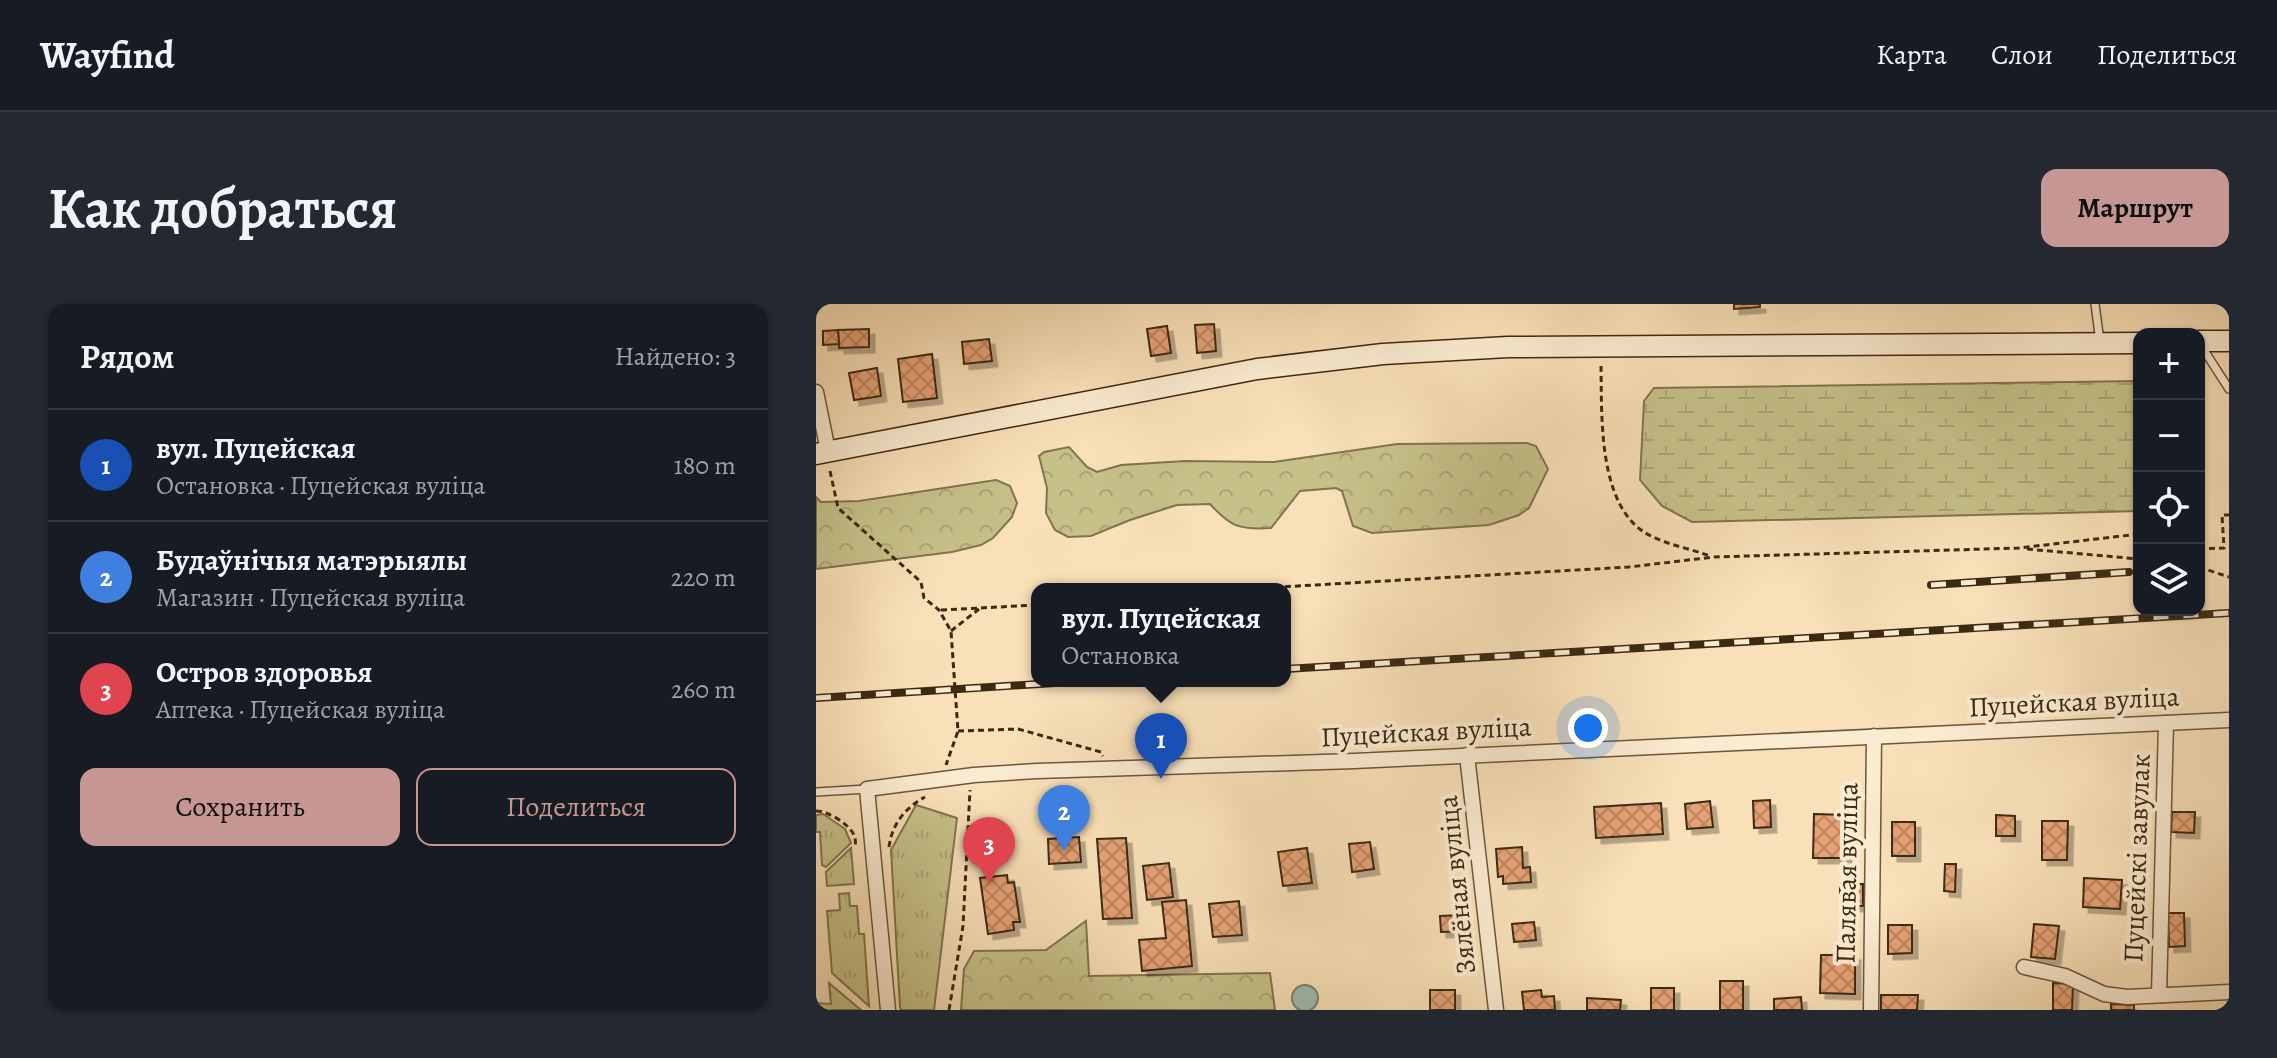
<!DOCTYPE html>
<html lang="ru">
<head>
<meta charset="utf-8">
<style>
  :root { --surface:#171b24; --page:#242831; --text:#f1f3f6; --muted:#9ea1a6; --line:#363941; --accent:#c59692 }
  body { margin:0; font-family:Alegreya,serif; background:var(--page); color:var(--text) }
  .controls { position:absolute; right:24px; top:24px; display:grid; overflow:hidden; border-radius:16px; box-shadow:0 2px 6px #0004 }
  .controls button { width:72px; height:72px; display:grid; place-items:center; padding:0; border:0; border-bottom:2px solid var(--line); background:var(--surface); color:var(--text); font:40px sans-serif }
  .you { position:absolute; left:772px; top:424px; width:28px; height:28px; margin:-20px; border:6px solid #fff; border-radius:50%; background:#1a73e8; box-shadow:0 0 0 12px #1a73e833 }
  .badge { display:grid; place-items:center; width:52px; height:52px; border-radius:50%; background:var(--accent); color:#fff; font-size:26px; font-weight:700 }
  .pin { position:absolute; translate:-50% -66px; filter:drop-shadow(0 2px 4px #0008) }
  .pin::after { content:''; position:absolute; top:42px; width:28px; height:24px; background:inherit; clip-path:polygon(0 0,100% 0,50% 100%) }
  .popup { position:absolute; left:215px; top:279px; width:260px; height:104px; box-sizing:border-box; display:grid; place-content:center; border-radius:16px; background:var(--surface); filter:drop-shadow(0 2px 6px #0005); font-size:26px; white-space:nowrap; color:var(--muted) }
  .popup b { font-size:30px; color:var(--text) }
  .popup::after { content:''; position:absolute; left:50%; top:100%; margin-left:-16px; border:16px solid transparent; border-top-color:var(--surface) }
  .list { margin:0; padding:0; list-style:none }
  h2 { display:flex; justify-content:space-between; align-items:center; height:104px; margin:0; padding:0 32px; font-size:34px }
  h2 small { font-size:26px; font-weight:400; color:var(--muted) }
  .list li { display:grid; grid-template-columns:52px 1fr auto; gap:24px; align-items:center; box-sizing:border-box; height:112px; padding:0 32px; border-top:2px solid var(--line) }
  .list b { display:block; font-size:30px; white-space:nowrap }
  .list p { margin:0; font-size:26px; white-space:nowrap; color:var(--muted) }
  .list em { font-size:26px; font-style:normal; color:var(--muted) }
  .actions { display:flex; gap:16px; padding:24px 32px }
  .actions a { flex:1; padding:18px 0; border:2px solid var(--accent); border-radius:16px; text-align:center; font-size:28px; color:var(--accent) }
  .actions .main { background:var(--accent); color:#111 }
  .icon { flex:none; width:44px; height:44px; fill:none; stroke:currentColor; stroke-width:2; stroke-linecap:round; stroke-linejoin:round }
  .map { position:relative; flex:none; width:1413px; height:706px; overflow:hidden; border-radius:16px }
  header { display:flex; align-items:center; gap:48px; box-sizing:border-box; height:112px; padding:0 40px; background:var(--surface); border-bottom:2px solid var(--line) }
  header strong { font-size:38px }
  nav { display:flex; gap:44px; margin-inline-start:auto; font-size:28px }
  .intro { display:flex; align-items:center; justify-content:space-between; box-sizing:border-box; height:192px; padding:0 48px }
  h1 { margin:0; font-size:56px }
  .button { padding:20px 36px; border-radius:16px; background:var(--accent); color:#111; font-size:28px; font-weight:700 }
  main { display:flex; gap:48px; padding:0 48px }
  aside { flex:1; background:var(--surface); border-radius:16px; box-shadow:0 2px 6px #0004 }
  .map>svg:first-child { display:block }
  .grass { fill:url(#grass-tufts); stroke:#81744e; stroke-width:2 }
  .forest { fill:url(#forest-crowns); stroke:#81744e; stroke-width:2 }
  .wetland { fill:url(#wetland-marsh); stroke:#81744e; stroke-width:2 }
  .water { fill:#9ebdb1; stroke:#778271; stroke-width:2 }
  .building { fill:url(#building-cross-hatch); stroke:#3c2912; stroke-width:2; filter:url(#shadow) }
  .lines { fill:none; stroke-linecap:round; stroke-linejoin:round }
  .lane-casing { stroke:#6b573c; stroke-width:10 }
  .street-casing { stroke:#6b573c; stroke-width:17 }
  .secondary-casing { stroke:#3c2912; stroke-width:23 }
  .path { stroke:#3c2912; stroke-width:3; stroke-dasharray:6 4; stroke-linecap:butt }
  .lane { stroke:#fbebd1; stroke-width:7 }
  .street { stroke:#fbebd1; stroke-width:14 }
  .secondary { stroke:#fbebd1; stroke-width:20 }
  .rail-casing { stroke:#3c2912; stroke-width:8 }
  .rail { stroke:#fbebd1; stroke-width:5; stroke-dasharray:15; stroke-linecap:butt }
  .labels { text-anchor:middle; stroke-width:8; stroke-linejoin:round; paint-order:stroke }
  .street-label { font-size:28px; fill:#3c2912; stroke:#fbebd1 }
</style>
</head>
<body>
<header>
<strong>Wayfind</strong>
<nav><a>Карта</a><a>Слои</a><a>Поделиться</a></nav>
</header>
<div class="intro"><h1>Как добраться</h1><a class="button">Маршрут</a></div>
<main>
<aside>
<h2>Рядом<small>Найдено: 3</small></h2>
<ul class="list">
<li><span class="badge" style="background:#1a4fb4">1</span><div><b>вул. Пуцейская</b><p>Остановка · Пуцейская вуліца</p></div><em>180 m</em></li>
<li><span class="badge" style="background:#3f7fe0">2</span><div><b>Будаўнічыя матэрыялы</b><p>Магазин · Пуцейская вуліца</p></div><em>220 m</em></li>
<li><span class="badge" style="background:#e0444e">3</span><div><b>Остров здоровья</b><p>Аптека · Пуцейская вуліца</p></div><em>260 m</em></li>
</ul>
<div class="actions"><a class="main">Сохранить</a><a>Поделиться</a></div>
</aside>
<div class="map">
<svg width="1413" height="706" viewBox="0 0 1413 706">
  <defs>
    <pattern id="grass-tufts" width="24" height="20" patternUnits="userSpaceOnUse" patternTransform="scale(2)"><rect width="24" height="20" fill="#c6c089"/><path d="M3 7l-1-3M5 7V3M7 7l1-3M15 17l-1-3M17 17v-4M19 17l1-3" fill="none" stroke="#aba575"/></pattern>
    <pattern id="forest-crowns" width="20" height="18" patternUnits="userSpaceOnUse" patternTransform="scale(2)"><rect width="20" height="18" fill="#c6c089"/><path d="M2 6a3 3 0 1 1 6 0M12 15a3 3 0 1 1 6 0" fill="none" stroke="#aba575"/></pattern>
    <pattern id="wetland-marsh" width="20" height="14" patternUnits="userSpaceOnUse" patternTransform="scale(2)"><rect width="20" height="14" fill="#c6c089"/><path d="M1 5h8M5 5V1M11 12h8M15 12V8" fill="none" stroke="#aba575"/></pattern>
    <pattern id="building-cross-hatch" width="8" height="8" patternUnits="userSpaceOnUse" patternTransform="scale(2)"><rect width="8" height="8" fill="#e6a275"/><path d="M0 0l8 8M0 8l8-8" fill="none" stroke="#bc845f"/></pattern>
    <filter id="shadow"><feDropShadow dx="5.5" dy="5.5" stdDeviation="0" flood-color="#0004"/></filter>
  </defs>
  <rect width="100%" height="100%" fill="#f9e0b8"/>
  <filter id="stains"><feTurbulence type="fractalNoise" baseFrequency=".0025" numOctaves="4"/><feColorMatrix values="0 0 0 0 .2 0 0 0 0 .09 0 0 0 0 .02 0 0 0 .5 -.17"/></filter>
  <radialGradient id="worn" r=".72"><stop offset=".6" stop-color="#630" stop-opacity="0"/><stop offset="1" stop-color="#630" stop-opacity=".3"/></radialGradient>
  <g class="grass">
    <path d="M 100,501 L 141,514 L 118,706 L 85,706 L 84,703 L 75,546 Z"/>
    <path d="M 7,510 L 29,525 L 35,539 L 10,563 L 6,561 L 4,528 L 0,528 L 0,511 Z"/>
    <path d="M 35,544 L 38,580 L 11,582 L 10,568 Z"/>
    <path d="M 33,589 L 34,602 L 41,602 L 43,630 L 48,630 L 53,702 L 16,669 L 11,607 L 24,606 L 23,590 Z"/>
    <path d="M 13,679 L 45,706 L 0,706 L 0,699 L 15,700 Z"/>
  </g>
  <g class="forest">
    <path d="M 711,139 L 720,142 L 732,165 L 713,204 L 703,211 L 673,221 L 556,229 L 537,222 L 526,187 L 520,184 L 484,187 L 455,224 C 423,226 415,223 394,200 L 361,201 L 314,216 L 275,232 L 252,233 L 239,226 L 230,209 L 231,184 L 223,152 L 228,148 L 253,143 L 271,163 L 281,168 L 305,161 L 369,157 L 458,158 L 581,140 Z"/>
    <path d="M 180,176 L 194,182 L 201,199 L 196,213 L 177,234 L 165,241 L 136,248 L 0,265 L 0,193 L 5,198 L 43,197 Z"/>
    <path d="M 270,617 L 273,672 L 454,669 L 459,706 L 145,706 L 148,665 L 158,647 L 230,646 Z"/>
  </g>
  <path class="wetland" d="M 1323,77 L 1323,207 L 876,218 L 846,202 L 824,176 L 828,97 L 838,84 Z"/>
  <circle class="water" cx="489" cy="694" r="13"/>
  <g class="building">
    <path d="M 918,0 L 944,0 L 944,3 L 918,5 Z"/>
    <path d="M 398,20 L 400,47 L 381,49 L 379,21 Z"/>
    <path d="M 351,22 L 355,49 L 335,52 L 331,25 Z"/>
    <path d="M 53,25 L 53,43 L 23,44 L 22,26 Z"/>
    <path d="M 22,26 L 23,40 L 7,41 L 7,27 Z"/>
    <path d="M 173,35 L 176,57 L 148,60 L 146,38 Z"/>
    <path d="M 116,50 L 121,94 L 87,98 L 82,55 Z"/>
    <path d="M 61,64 L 65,92 L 38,96 L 33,69 Z"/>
    <path d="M 954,496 L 955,523 L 938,524 L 937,497 Z"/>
    <path d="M 894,497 L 897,523 L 871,525 L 869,500 Z"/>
    <path d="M 845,499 L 847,530 L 780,534 L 778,503 Z"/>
    <path d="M 1356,508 L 1379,508 L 1378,529 L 1355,528 Z"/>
    <path d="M 998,510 L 1031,511 L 1030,554 L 997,554 Z"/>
    <path d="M 1180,511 L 1199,512 L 1199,532 L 1180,532 Z"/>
    <path d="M 1226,517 L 1252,517 L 1251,556 L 1226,556 Z"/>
    <rect x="1076" y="518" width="23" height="34"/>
    <path d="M 263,533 L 265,558 L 233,560 L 232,535 Z"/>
    <path d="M 310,534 L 316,614 L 287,615 L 281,535 Z"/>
    <path d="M 554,538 L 558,565 L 536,568 L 533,540 Z"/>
    <path d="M 706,543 L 707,564 L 714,563 L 715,578 L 687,580 L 687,572 L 682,573 L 680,545 Z"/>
    <path d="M 491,544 L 496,579 L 467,582 L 462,548 Z"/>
    <path d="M 353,559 L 357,593 L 331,596 L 327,562 Z"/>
    <path d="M 1129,560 L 1140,560 L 1139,588 L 1128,587 Z"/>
    <path d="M 191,571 L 192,579 L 198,578 L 204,618 L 197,618 L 198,626 L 172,630 L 164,574 Z"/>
    <path d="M 1268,574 L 1306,576 L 1304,605 L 1267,603 Z"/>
    <path d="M 1024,580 L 1047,580 L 1047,602 L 1033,602 L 1033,597 L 1024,597 Z"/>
    <path d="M 370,596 L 376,662 L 326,667 L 323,636 L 350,634 L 346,598 Z"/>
    <path d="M 423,597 L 426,631 L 397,633 L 393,600 Z"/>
    <path d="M 1352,609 L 1368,609 L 1369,642 L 1353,643 Z"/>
    <path d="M 647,611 L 648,627 L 625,628 L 624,612 Z"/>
    <path d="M 718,618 L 720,636 L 698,638 L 696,620 Z"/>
    <path d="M 1218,620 L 1243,622 L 1239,655 L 1215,653 Z"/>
    <path d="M 1072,621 L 1096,621 L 1096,649 L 1072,650 Z"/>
    <path d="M 1005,651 L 1039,651 L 1039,690 L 1004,689 Z"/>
    <rect x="904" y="677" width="23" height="29"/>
    <path d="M 1237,679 L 1257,680 L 1256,706 L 1237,706 Z"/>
    <rect x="835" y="684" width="23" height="22"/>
    <rect x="614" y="686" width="25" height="20"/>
    <path d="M 725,686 L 726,693 L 738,692 L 739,706 L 708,706 L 706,688 Z"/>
    <path d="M 1065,691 L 1102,691 L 1101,706 L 1065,706 Z"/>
    <path d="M 985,693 L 986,706 L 958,706 L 958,695 Z"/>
    <path d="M 771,694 L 805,696 L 804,706 L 771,706 Z"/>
    <path d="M 1295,700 L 1318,701 L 1318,706 L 1295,706 Z"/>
  </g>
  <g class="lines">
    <defs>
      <g id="lane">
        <path d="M 1279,0 L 1284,38"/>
        <path d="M 1384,40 L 1413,85"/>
        <path d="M 0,488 L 51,485"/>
      </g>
      <g id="street">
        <path d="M 0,88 L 12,147"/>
        <path d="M 651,451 L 680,706"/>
        <path d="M 1208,663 L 1249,672 L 1288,690 L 1311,693 L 1413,688"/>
        <path d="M 1343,691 L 1350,419"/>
        <path d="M 72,706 L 51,485 L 158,471 L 221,467 L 538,457 L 1413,416"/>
        <path d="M 1055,706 L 1058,432"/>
      </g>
      <g id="secondary">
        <path d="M 1383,37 L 1413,37"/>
        <path d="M 0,150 L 441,65 L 567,50 L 692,43 L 1323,39"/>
      </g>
    </defs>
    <use href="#lane" class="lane-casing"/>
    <use href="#street" class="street-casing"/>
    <use href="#secondary" class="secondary-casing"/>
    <g class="path">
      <path d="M 785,62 C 786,112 781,206 835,232 C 853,241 875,245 894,252"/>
      <path d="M 14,167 L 22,204 L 105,278 L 108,294 L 123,306 L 135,327 L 142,427 L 130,461"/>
      <path d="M 1211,245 L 1323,255"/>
      <path d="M 1383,245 L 1408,244 L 1406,211 L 1413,211"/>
      <path d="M 1383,263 L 1413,273"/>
      <path d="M 429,285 L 813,263 L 898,253 L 1203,244 L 1323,230"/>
      <path d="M 125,306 L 221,301"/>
      <path d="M 135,327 L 163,305"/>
      <path d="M 142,427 L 202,425 L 285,448 L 287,452"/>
      <path d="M 0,507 C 12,507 33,520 38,531 C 40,535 39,540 40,544"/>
      <path d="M 73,543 C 76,520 89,504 109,493"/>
      <path d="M 133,706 L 147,622 L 154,486"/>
    </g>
    <use href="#lane" class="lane"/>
    <use href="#street" class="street"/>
    <use href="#secondary" class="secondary"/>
    <defs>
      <g id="rail">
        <path d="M 1115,281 L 1313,268"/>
        <path d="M 469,365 L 1413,309"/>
        <path d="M 0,394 L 271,377"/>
      </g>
    </defs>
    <use href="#rail" class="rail-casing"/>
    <use href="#rail" class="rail"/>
  </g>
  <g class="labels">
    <g class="street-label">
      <text transform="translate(1258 397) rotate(-3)" y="10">Пуцейская вуліца</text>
      <text transform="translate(610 427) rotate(-3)" y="10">Пуцейская вуліца</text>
      <text transform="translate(1320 554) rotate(-88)" y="10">Пуцейскі завулак</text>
      <text transform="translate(1030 569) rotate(-89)" y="10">Палявая вуліца</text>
      <text transform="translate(640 581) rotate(-96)" y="10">Зялёная вуліца</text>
    </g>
  </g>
  <rect width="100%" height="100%" filter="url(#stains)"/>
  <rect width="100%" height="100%" fill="url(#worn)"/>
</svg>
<div class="controls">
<button>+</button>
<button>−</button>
<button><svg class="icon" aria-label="locate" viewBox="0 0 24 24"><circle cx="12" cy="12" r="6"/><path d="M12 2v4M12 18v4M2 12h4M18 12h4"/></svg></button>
<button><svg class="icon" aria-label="layers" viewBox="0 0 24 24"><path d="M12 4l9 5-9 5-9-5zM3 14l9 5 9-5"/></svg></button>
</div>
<div class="you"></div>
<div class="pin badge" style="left:345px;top:475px;background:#1a4fb4">1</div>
<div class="popup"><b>вул. Пуцейская</b>Остановка</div>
<div class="pin badge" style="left:248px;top:547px;background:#3f7fe0">2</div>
<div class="pin badge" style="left:173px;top:579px;background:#e0444e">3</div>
</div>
</main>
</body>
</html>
